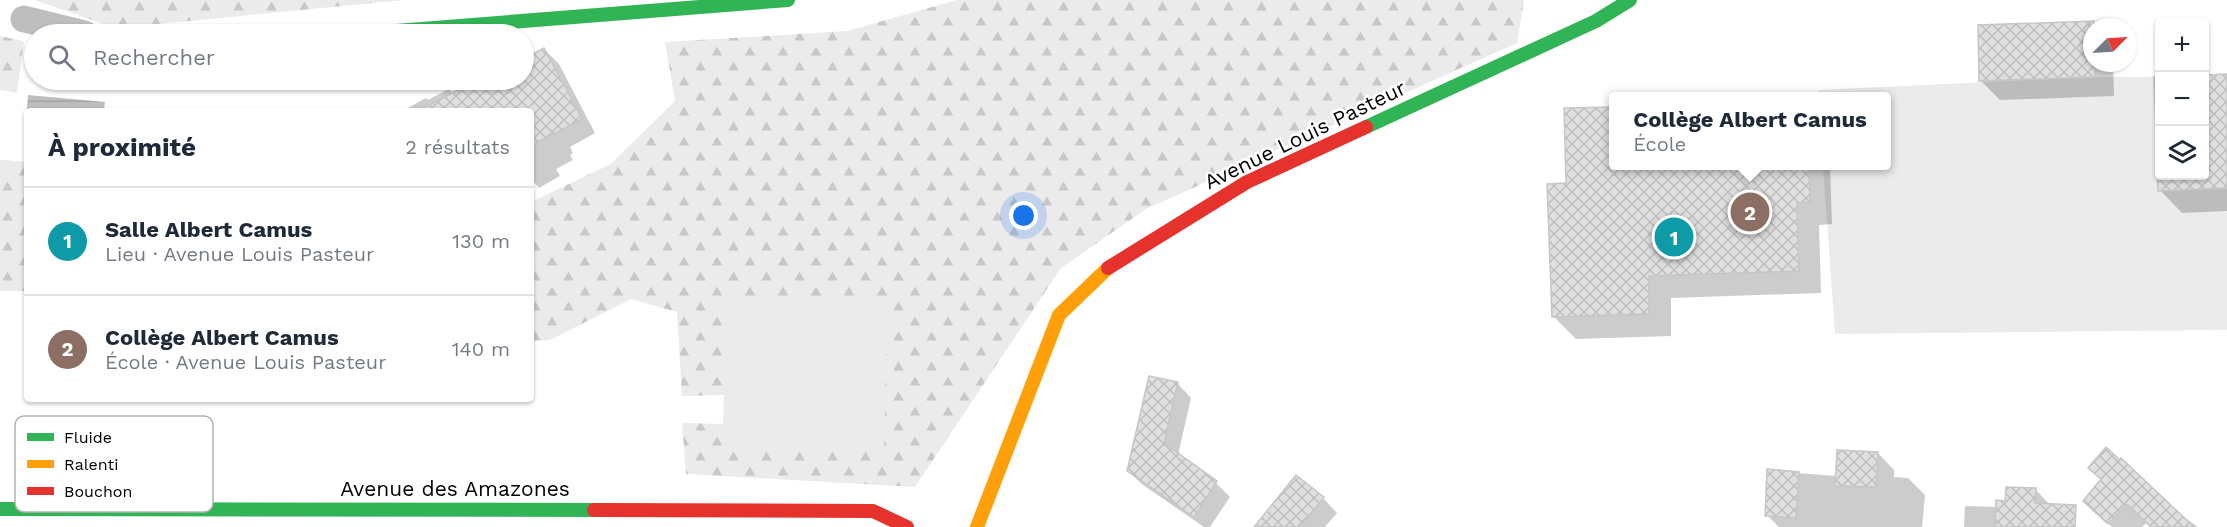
<!DOCTYPE html>
<html lang="fr">
<head>
<meta charset="utf-8">
<style>
  :root { --surface:#fff; --page:#f6f6f7; --text:#1f2937; --muted:#747a83; --line:#e0e1e3; --accent:#0f766e }
  body { margin:0; font-family:"Work Sans",sans-serif; background:var(--page); color:var(--text) }
  .controls { position:absolute; right:18px; top:18px; display:grid; overflow:hidden; border-radius:6px; box-shadow:0 2px 4px #0004 }
  .controls button { width:54px; height:54px; display:grid; place-items:center; padding:0; border:0; border-bottom:2px solid var(--line); background:var(--surface); color:var(--text); font:30px sans-serif }
  .compass { position:absolute; left:2083px; top:18px; width:54px; height:54px; border-radius:50%; background:var(--surface); box-shadow:0 2px 4px #0004; rotate:66deg }
  .you { position:absolute; left:1024px; top:216px; width:21px; height:21px; margin:-15px; border:4px solid #fff; border-radius:50%; background:#1a73e8; box-shadow:0 0 0 9px #1a73e833 }
  .badge { display:grid; place-items:center; width:39px; height:39px; border-radius:50%; background:var(--accent); color:#fff; font-size:20px; font-weight:700 }
  .pin { position:absolute; translate:-50% -50%; border:3px solid #fff; box-shadow:0 2px 6px #0006 }
  .popup { position:absolute; left:1609px; top:92px; width:282px; height:78px; box-sizing:border-box; display:grid; place-content:center; border-radius:6px; background:var(--surface); filter:drop-shadow(0 2px 4px #0005); font-size:20px; white-space:nowrap; color:var(--muted) }
  .popup b { font-size:22px; color:var(--text) }
  .popup::after { content:''; position:absolute; left:50%; top:100%; margin-left:-12px; border:12px solid transparent; border-top-color:var(--surface) }
  .list { margin:0; padding:0; list-style:none }
  h2 { display:flex; justify-content:space-between; align-items:center; height:78px; margin:0; padding:0 24px; font-size:26px }
  h2 small { font-size:20px; font-weight:400; color:var(--muted) }
  .list li { display:grid; grid-template-columns:39px 1fr auto; gap:18px; align-items:center; box-sizing:border-box; height:108px; padding:0 24px; border-top:2px solid var(--line) }
  .list b { display:block; font-size:22px; white-space:nowrap }
  .list p { margin:0; font-size:20px; white-space:nowrap; color:var(--muted) }
  .list em { font-size:20px; font-style:normal; color:var(--muted) }
  .icon { flex:none; width:33px; height:33px; fill:none; stroke:currentColor; stroke-width:2; stroke-linecap:round; stroke-linejoin:round }
  .map { position:relative; flex:none; width:2227px; height:527px; overflow:hidden }
  .search { position:absolute; background:var(--surface); box-shadow:0 2px 4px #0004; left:24px; top:24px; width:510px; height:66px; display:flex; align-items:center; gap:15px; box-sizing:border-box; padding:0 21px; border-radius:33px; color:var(--muted); font-size:22px }
  .panel { position:absolute; background:var(--surface); box-shadow:0 2px 4px #0004; left:24px; top:108px; width:510px; height:294px; border-radius:6px }
  .map>svg:first-child { display:block }
  .forest { fill:url(#forest-firs) }
  .pitch { fill:#ebebeb }
  .water { fill:url(#water-rules) }
  .shadow { fill:#0003 }
  .building { fill:url(#building-cross-hatch); stroke:#c6c6c6; stroke-width:1.5 }
  .lines { fill:none; stroke-linecap:round; stroke-linejoin:round }
  .street { stroke:#bebebe; stroke-width:27 }
  .fast { stroke:#30b455; stroke-width:14 }
  .slow { stroke:#ff9f0a; stroke-width:14 }
  .jam { stroke:#e5322d; stroke-width:14 }
  .labels { text-anchor:middle; stroke-width:5; stroke-linejoin:round; paint-order:stroke }
  .street-label { font-size:21px; fill:#000; stroke:#fff }
  .key { fill:#fff; stroke:#b2b2b2; stroke-width:1.5 }
  .key-label { font-size:16px; fill:#000 }
</style>
</head>
<body>
<div class="map">
<svg width="2227" height="527" viewBox="0 0 2227 527">
  <defs>
    <pattern id="forest-firs" width="22" height="20" patternUnits="userSpaceOnUse" patternTransform="scale(1.5)"><rect width="22" height="20" fill="#ebebeb"/><path d="M5 1l3.5 6h-7zM16 11l3.5 6h-7z" fill="#c8c8c8"/></pattern>
    <pattern id="water-rules" width="6" height="5" patternUnits="userSpaceOnUse" patternTransform="scale(1.5)"><rect width="6" height="5" fill="#bebebe"/><path d="M0 2.5h6" fill="none" stroke="#a2a2a2"/></pattern>
    <pattern id="building-cross-hatch" width="8" height="8" patternUnits="userSpaceOnUse" patternTransform="scale(1.5)"><rect width="8" height="8" fill="#dfdfdf"/><path d="M0 0l8 8M0 8l8-8" fill="none" stroke="#bebebe"/></pattern>
  </defs>
  <rect width="100%" height="100%" fill="#fff"/>
  <g class="forest">
    <path d="M 35,0 L 405,0 L 115,28 Z"/>
    <path d="M 957,0 L 1524,0 L 1517,43 L 1146,209 L 1061,268 L 915,487 L 686,474 L 682,423 L 724,424 L 723,449 L 726,296 L 724,395 L 682,396 L 677,312 L 631,299 L 550,340 L 531,341 L 531,202 L 611,164 L 675,101 L 665,42 L 847,31 Z"/>
    <path d="M 0,36 L 24,41 L 17,93 L 0,90 Z"/>
    <path d="M 0,160 L 27,162 L 27,291 L 0,291 Z"/>
  </g>
  <g class="pitch">
    <path d="M 2095,77 L 2154,77 L 2158,191 L 2227,188 L 2227,330 L 1835,334 L 1823,166 L 1886,166 L 1886,97 L 1818,96 L 1818,90 Z"/>
    <path d="M 726,296 L 887,298 L 884,452 L 723,449 Z"/>
  </g>
  <path class="water" d="M 28,95 L 105,102 L 104,111 L 27,111 L 27,133 L 25,133 Z"/>
  <g class="shadow">
    <path d="M 2093,22 L 2098,27 L 2092,27 L 2092,63 L 2113,63 L 2114,96 L 2000,100 L 1981,81 Z"/>
    <path d="M 544,49 L 559,64 L 595,133 L 570,147 L 573,153 L 570,155 L 573,160 L 556,169 L 560,176 L 539,188 L 533,181 L 531,182 L 531,111 L 402,111 L 426,98 L 428,100 L 449,89 L 453,94 L 480,80 L 524,80 L 524,60 Z"/>
    <path d="M 2227,75 L 2227,211 L 2182,213 L 2160,190 L 2160,176 L 2204,176 L 2204,76 Z"/>
    <path d="M 1614,166 L 1830,166 L 1832,224 L 1819,225 L 1821,293 L 1671,298 L 1671,336 L 1576,339 L 1553,316 L 1568,185 Z"/>
    <path d="M 1177,383 L 1191,398 L 1178,455 L 1216,483 L 1230,497 L 1210,527 L 1204,527 L 1143,485 L 1128,471 Z"/>
    <path d="M 1878,453 L 1894,470 L 1894,477 L 1908,478 L 1925,495 L 1922,527 L 1779,527 L 1767,515 L 1769,471 L 1837,476 Z"/>
    <path d="M 2090,468 L 2175,511 L 2198,527 L 2152,527 L 2147,522 L 2142,527 L 2112,527 L 2085,501 L 2102,480 Z"/>
    <path d="M 2035,489 L 2054,509 L 2053,527 L 1964,527 L 1965,506 L 1998,507 Z"/>
    <path d="M 1323,498 L 1337,513 L 1325,527 L 1255,527 Z"/>
  </g>
  <g class="building">
    <path d="M 2094,21 L 2092,63 L 2095,63 L 2095,77 L 1979,81 L 1978,25 Z"/>
    <path d="M 544,48 L 582,119 L 531,146 L 531,111 L 418,111 L 477,80 L 524,80 L 524,59 Z"/>
    <path d="M 2227,74 L 2227,188 L 2158,191 L 2154,77 L 2160,76 L 2160,176 L 2205,176 L 2205,75 Z"/>
    <path d="M 1614,107 L 1614,165 L 1809,165 L 1810,202 L 1797,203 L 1799,271 L 1649,276 L 1649,314 L 1552,317 L 1547,184 L 1566,183 L 1564,108 Z"/>
    <path d="M 1149,376 L 1178,382 L 1164,443 L 1217,481 L 1194,517 L 1127,471 Z"/>
    <path d="M 2106,447 L 2120,460 L 2121,458 L 2194,527 L 2151,527 L 2127,504 L 2108,524 L 2083,501 L 2101,479 L 2088,468 Z"/>
    <path d="M 1837,450 L 1878,452 L 1876,487 L 1835,486 Z"/>
    <path d="M 1767,469 L 1799,472 L 1796,518 L 1765,516 Z"/>
    <path d="M 1296,475 L 1324,497 L 1300,527 L 1254,527 Z"/>
    <path d="M 2006,487 L 2036,488 L 2035,503 L 2076,505 L 2075,527 L 1995,527 L 1996,500 L 2005,501 Z"/>
  </g>
  <g class="lines">
    <path class="street" d="M 24,19 L 85,34"/>
    <g class="fast">
      <path d="M 358,34 L 788,0"/>
      <path d="M 1366,127 L 1596,21 L 1630,0"/>
      <path d="M 0,509 L 594,510"/>
    </g>
    <path class="slow" d="M 977,527 L 1059,315 L 1108,268"/>
    <g class="jam">
      <path d="M 1108,268 L 1247,182 L 1366,127"/>
      <path d="M 594,510 L 873,511 L 907,527"/>
    </g>
  </g>
  <g class="labels">
    <g class="street-label">
      <text transform="translate(1305 135) rotate(-26)" y="7">Avenue Louis Pasteur</text>
      <text x="455" y="496">Avenue des Amazones</text>
    </g>
  </g>
  <rect x="15" y="416" width="198" height="96" rx="9" class="key"/>
  <rect x="27" y="433" width="27" height="8" fill="#30b455"/>
  <rect x="27" y="460" width="27" height="8" fill="#ff9f0a"/>
  <rect x="27" y="487" width="27" height="8" fill="#e5322d"/>
  <g class="key-label">
    <text x="64" y="443">Fluide</text>
    <text x="64" y="470">Ralenti</text>
    <text x="64" y="497">Bouchon</text>
  </g>
</svg>
<div class="controls">
<button>+</button>
<button>−</button>
<button><svg class="icon" aria-label="layers" viewBox="0 0 24 24"><path d="M12 4l9 5-9 5-9-5zM3 14l9 5 9-5"/></svg></button>
</div>
<svg class="compass" viewBox="-18 -18 36 36"><path d="M0-13l5 13h-10z" fill="#e53935"/><path d="M0 13l5-13h-10z" fill="#747a83"/></svg>
<div class="you"></div>
<div class="pin badge" style="left:1674px;top:237px;background:#0f9aa8">1</div>
<div class="pin badge" style="left:1750px;top:212px;background:#8d6e63">2</div>
<div class="popup"><b>Collège Albert Camus</b>École</div>
<div class="search"><svg class="icon" aria-label="search" viewBox="0 0 24 24"><circle cx="10" cy="10" r="6"/><path d="M15 15l6 6"/></svg>Rechercher</div>
<section class="panel">
<h2>À proximité<small>2 résultats</small></h2>
<ul class="list">
<li><span class="badge" style="background:#0f9aa8">1</span><div><b>Salle Albert Camus</b><p>Lieu · Avenue Louis Pasteur</p></div><em>130 m</em></li>
<li><span class="badge" style="background:#8d6e63">2</span><div><b>Collège Albert Camus</b><p>École · Avenue Louis Pasteur</p></div><em>140 m</em></li>
</ul>
</section>
</div>
</body>
</html>
